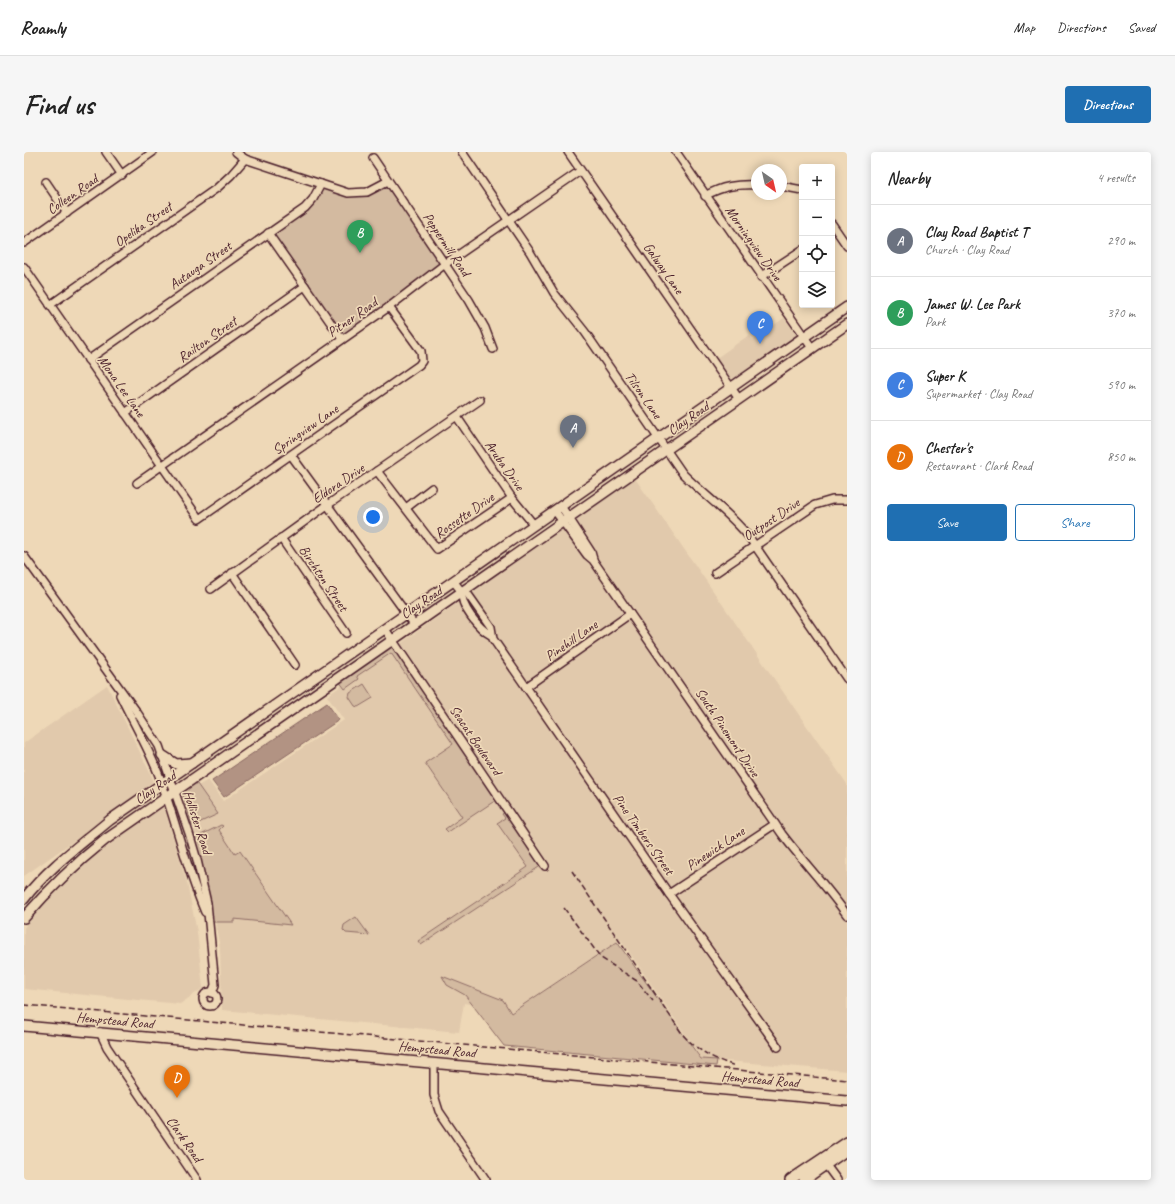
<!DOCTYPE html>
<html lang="en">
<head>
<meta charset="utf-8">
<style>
  :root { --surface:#fff; --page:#f6f6f6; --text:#222; --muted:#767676; --line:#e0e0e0; --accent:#1f6fb2 }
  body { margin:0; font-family:Caveat,sans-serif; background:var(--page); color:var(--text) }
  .controls { position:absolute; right:12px; top:12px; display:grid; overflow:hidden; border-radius:4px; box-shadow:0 2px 10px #0003 }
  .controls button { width:36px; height:36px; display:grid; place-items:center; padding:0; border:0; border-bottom:1px solid var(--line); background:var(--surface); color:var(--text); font:20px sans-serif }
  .compass { position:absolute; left:727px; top:12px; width:36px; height:36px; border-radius:50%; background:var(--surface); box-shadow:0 2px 10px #0003; rotate:146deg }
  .you { position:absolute; left:349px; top:365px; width:14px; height:14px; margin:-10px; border:3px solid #fff; border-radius:50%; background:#1a73e8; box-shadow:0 0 0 6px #1a73e833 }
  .badge { display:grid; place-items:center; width:26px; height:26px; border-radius:50%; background:var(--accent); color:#fff; font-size:13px; font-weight:700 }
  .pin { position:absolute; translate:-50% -33px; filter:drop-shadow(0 1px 2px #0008) }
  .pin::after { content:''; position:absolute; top:21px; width:14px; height:12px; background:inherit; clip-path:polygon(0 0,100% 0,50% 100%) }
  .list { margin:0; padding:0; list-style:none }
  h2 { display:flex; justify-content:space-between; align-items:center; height:52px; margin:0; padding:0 16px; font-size:17px }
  h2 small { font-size:13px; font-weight:400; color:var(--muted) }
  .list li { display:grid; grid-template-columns:26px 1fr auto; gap:12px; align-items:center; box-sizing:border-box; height:72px; padding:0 16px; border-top:1px solid var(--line) }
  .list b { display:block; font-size:15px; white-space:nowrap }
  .list p { margin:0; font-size:13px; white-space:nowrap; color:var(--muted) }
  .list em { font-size:13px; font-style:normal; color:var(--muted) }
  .actions { display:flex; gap:8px; padding:12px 16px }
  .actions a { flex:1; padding:9px 0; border:1px solid var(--accent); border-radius:4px; text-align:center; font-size:14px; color:var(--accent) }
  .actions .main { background:var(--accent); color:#fff }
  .icon { flex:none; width:22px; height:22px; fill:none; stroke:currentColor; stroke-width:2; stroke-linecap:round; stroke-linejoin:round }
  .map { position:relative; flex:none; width:823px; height:1028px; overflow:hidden; border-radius:4px }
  header { display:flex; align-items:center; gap:24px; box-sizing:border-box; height:56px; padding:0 20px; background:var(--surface); border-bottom:1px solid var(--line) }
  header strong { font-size:19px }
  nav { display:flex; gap:22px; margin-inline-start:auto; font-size:14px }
  .intro { display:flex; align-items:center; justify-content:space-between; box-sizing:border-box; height:96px; padding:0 24px }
  h1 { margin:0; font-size:28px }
  .button { padding:10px 18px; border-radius:4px; background:var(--accent); color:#fff; font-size:14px; font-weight:700 }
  main { display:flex; gap:24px; padding:0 24px }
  aside { flex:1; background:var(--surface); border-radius:4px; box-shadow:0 2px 10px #0003 }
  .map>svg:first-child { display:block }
  .built { fill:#e1c9ac }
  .green { fill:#d3baa0; stroke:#8e6c66 }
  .water { fill:#b29383; stroke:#886560 }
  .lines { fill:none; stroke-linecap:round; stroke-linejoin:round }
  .minor-casing { stroke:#4a1f2b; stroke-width:10 }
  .major-casing { stroke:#4a1f2b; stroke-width:12 }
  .minor { stroke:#eed8b7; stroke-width:7 }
  .major { stroke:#eed8b7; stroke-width:9 }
  .rail { stroke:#4a1f2b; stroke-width:1.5; stroke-dasharray:6 3; stroke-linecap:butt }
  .labels { text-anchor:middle; stroke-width:3.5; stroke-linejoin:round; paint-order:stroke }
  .street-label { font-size:14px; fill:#4a1f2b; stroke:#eed8b7 }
</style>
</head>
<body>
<header>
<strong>Roamly</strong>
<nav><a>Map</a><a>Directions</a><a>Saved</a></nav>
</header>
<div class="intro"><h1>Find us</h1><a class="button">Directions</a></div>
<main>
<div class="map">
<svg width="823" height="1028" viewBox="0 0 823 1028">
  <rect width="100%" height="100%" fill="#eed8b7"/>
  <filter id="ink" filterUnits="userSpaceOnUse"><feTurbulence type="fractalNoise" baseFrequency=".025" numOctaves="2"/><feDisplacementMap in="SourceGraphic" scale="8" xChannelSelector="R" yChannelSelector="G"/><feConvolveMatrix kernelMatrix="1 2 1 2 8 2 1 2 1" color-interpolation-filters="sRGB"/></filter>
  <g filter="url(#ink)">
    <g class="built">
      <path d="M 760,166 L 774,185 L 713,227 L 707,226 L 691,207 L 725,183 L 729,188 Z"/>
      <path d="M 610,325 L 823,632 L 823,919 L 678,907 L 597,788 L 489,860 L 440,851 L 435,880 L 198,858 L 196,796 L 183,725 L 161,642 L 184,628 L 199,649 L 320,568 L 303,544 Z"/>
      <path d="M 83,533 L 129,627 L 126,635 L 0,724 L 0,591 Z"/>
      <path d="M 140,655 L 163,731 L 173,780 L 179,836 L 156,852 L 0,837 L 0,776 L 7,765 L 59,711 L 61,712 L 111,673 Z"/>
    </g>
    <g class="green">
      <path d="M 364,29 L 421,112 L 318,187 L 244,81 L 281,56 L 297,32 L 331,42 Z"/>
      <path d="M 368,492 L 518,713 L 397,793 L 394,789 L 504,715 L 473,671 L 481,666 L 478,662 L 481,660 L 472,648 L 424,680 L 421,677 L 438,665 L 401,611 L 429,592 L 367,501 L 333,524 L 335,527 L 321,537 L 315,529 Z"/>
      <path d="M 340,532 L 349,546 L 334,555 L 331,554 L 325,545 L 326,541 Z"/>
      <path d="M 170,631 L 173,632 L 194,662 L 168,674 L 159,643 L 160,638 Z"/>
      <path d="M 197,673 L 199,674 L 195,678 L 211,702 L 216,699 L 267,773 L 210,767 L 210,770 L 189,770 L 171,686 Z"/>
      <path d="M 332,765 L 345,783 L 322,781 L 319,778 L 320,773 Z"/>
      <path d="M 593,790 L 677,907 L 693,908 L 692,914 L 480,894 L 441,843 L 423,833 L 418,824 L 479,848 L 487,861 Z"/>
    </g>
    <path class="water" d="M 303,551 L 315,568 L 200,645 L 188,629 Z"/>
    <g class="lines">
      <defs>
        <g id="minor">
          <path d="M 82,0 L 98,23"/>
          <path d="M 212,0 L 221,7 L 324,41 L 343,40 L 364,29"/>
          <path d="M 438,0 L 506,100 L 530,141 L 561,180 L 659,322 C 681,344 706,361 725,385 L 823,527"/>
          <path d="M 544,0 L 715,247"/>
          <path d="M 652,0 L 788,196"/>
          <path d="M 349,6 L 445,148 L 461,176 L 469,197"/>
          <path d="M 22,30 L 43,61"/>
          <path d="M 757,34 L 778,38"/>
          <path d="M 681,44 C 698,34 713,32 733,33"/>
          <path d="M 808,72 L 823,94"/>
          <path d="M 244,81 L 318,187"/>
          <path d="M 0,91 L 129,0"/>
          <path d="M 0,115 L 175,367 L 395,213 L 398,209 L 397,199 L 365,155"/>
          <path d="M 737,125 L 778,98"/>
          <path d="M 26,153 L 193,36 L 207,23 L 221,7"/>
          <path d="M 64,208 L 281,56 L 289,47 L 297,32"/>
          <path d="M 101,261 L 281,134"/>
          <path d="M 433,265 L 488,346 L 510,373"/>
          <path d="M 267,303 L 390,472"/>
          <path d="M 353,319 L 413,397 L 488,346"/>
          <path d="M 113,331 L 365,155 L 421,112 L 556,19"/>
          <path d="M 537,354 L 567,400 L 569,407"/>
          <path d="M 382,356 L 408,336"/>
          <path d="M 531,359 L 563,403 L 569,408 L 758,682 C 779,710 803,734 823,763"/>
          <path d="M 257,386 L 322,481"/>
          <path d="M 0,404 L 112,559 L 135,594 L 165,681 L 173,708 L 183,751 L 191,833 L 188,841"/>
          <path d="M 208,421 L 271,513"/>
          <path d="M 691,421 L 791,353 L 808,348 L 823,348"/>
          <path d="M 430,430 L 438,440 L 443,441 L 448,448 L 467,475 L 469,487 L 645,742 L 754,895"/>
          <path d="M 187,437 L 302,354 L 456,248"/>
          <path d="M 438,440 C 436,454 455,477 467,483"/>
          <path d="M 361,477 L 521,714"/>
          <path d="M 502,535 L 606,462"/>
          <path d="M 96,543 C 109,570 125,597 136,626 C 152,670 162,716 181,760"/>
          <path d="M 645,742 L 751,672"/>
          <circle cx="186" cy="847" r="7"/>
          <path d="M 76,880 L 83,895 L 173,1028"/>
          <path d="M 410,911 L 410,943 L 415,959 L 462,1028"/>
          <path d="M 799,1009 L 813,1028"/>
        </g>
        <g id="major">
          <path d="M 138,603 L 152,612 L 168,611"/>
          <path d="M 0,747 C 24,716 56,693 86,668 L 823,155"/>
          <path d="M 0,766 C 25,737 51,712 81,688 L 823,172"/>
          <path d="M 0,874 L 823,949"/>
          <path d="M 766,1028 L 823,990"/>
          <path d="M 780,1028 L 823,998"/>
        </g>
      </defs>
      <use href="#minor" class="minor-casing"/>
      <use href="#major" class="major-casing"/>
      <use href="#minor" class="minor"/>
      <use href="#major" class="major"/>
      <g class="rail">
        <path d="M 548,719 L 659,883 C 674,899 691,908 712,914"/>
        <path d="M 540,756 L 577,806 L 613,829 L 629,849"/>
        <path d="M 0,853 L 823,928"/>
      </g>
    </g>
  </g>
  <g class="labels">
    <g class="street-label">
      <text transform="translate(48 42) rotate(-35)" y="5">Colleen Road</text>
      <text transform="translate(119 72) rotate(-35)" y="5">Opelika Street</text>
      <text transform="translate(730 91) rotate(55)" y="5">Morningview Drive</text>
      <text transform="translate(423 92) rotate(56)" y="5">Peppermill Road</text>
      <text transform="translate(176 113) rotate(-35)" y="5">Autauga Street</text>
      <text transform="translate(640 116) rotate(55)" y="5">Galway Lane</text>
      <text transform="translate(328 165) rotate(-35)" y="5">Pitner Road</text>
      <text transform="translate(183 187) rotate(-35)" y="5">Railton Street</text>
      <text transform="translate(98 234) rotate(55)" y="5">Mona Lee Lane</text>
      <text transform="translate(620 243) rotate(55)" y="5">Tilson Lane</text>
      <text transform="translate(664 266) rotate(-35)" y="5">Clay Road</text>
      <text transform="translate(281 277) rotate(-35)" y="5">Springview Lane</text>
      <text transform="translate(481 313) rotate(55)" y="5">Aruba Drive</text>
      <text transform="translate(314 331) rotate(-34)" y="5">Eldora Drive</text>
      <text transform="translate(440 363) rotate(-35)" y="5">Rossette Drive</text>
      <text transform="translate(747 367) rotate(-34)" y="5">Outpost Drive</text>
      <text transform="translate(300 426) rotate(56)" y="5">Birchton Street</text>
      <text transform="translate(397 450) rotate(-34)" y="5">Clay Road</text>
      <text transform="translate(547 488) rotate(-35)" y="5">Pinehill Lane</text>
      <text transform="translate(704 580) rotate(56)" y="5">South Pinemont Drive</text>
      <text transform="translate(452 588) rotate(56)" y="5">Seacat Boulevard</text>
      <text transform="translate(131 635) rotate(-35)" y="5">Clay Road</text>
      <text transform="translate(174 670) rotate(72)" y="5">Hollister Road</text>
      <text transform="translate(620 682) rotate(55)" y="5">Pine Timbers Street</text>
      <text transform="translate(691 696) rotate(-34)" y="5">Pinewick Lane</text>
      <text transform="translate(91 868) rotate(5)" y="5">Hempstead Road</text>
      <text transform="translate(413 897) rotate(5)" y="5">Hempstead Road</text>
      <text transform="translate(736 927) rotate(5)" y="5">Hempstead Road</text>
      <text transform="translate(161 987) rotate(55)" y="5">Clark Road</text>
    </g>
  </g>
</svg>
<div class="controls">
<button>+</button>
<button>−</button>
<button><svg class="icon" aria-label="locate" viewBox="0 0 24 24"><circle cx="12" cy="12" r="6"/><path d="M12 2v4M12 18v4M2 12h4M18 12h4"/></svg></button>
<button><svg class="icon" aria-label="layers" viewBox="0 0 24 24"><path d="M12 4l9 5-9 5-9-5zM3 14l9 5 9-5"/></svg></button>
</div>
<svg class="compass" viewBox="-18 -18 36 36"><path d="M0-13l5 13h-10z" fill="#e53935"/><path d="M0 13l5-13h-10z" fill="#767676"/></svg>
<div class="you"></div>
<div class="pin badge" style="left:549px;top:296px;background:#6b7280">A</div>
<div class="pin badge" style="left:336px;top:101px;background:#2e9e5b">B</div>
<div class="pin badge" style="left:736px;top:192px;background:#3f7fe0">C</div>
<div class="pin badge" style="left:153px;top:946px;background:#e8710a">D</div>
</div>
<aside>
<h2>Nearby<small>4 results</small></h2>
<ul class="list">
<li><span class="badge" style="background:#6b7280">A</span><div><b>Clay Road Baptist T</b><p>Church · Clay Road</p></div><em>290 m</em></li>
<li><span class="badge" style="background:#2e9e5b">B</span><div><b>James W. Lee Park</b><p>Park</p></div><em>370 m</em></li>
<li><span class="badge" style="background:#3f7fe0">C</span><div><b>Super K</b><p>Supermarket · Clay Road</p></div><em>590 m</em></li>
<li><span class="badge" style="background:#e8710a">D</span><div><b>Chester's</b><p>Restaurant · Clark Road</p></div><em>850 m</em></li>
</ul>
<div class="actions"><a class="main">Save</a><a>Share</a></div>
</aside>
</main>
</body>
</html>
